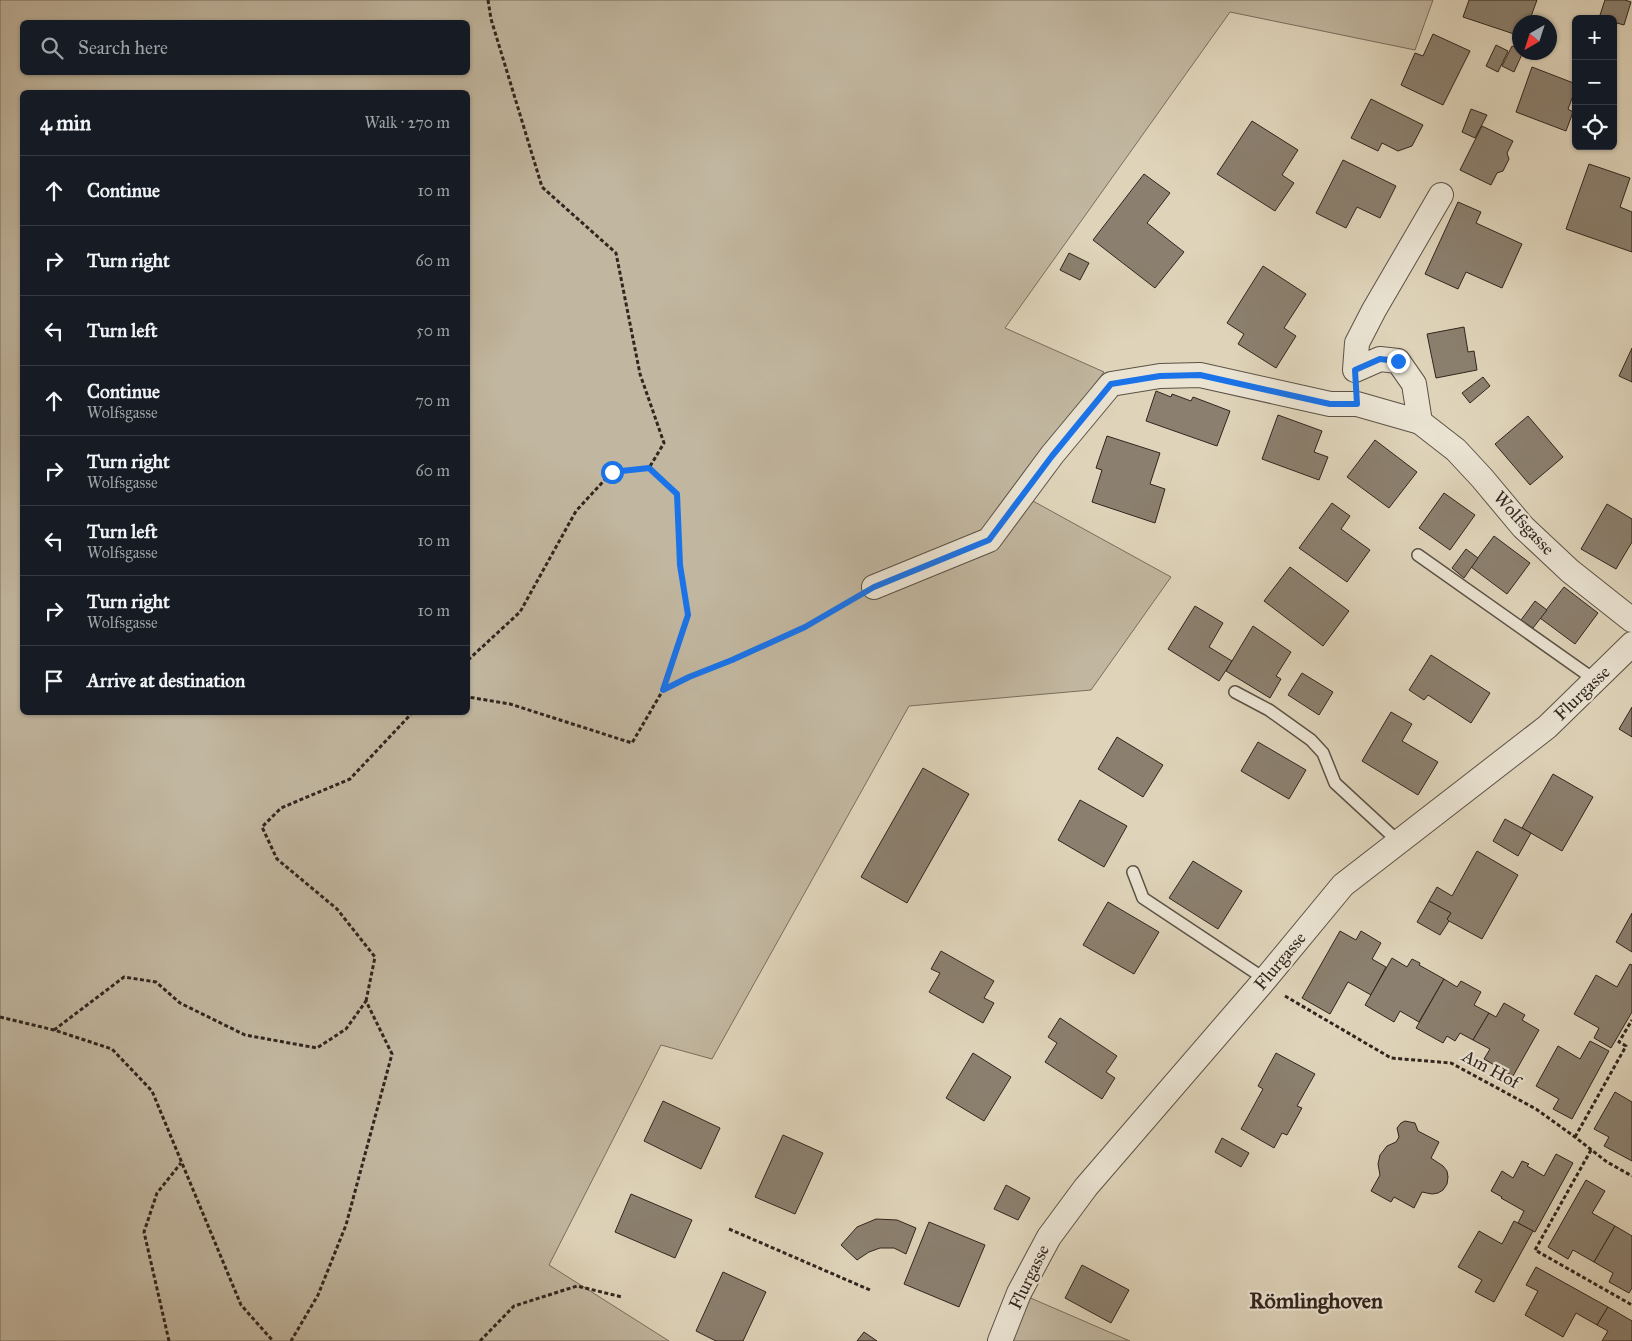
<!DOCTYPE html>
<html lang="en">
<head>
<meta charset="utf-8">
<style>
  :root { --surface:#171b24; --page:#20242c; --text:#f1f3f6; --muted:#9ea1a6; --line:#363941 }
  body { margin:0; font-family:"IM FELL Great Primer",serif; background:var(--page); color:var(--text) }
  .controls { position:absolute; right:15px; top:15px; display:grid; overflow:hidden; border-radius:8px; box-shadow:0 1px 4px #0004 }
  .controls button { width:45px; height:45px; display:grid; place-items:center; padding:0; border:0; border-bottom:1px solid var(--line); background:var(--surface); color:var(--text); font:25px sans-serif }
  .compass { position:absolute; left:1512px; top:15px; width:45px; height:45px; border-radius:50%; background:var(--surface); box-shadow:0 1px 4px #0004; rotate:219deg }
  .stop { position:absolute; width:15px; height:15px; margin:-11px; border:4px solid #1a73e8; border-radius:50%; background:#fff }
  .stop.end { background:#1a73e8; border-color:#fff; box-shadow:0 1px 5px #0008 }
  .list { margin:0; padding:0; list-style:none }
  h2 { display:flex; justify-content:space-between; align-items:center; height:65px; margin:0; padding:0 20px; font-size:21px }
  h2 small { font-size:16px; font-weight:400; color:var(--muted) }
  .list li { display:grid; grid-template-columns:32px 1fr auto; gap:15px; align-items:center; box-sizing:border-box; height:70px; padding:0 20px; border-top:1px solid var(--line) }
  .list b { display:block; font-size:19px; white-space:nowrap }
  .list p { margin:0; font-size:16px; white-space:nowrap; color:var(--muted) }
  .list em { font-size:16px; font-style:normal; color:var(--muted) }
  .icon { flex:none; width:28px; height:28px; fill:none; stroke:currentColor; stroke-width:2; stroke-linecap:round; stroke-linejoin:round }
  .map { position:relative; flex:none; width:1632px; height:1341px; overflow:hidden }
  .search { position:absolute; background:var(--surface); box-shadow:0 1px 4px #0004; left:20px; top:20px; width:450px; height:55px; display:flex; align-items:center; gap:12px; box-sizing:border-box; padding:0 18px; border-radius:8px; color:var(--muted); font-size:19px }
  .panel { position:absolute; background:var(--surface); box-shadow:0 1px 4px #0004; left:20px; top:90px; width:450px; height:625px; border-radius:8px }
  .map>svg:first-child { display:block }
  .green { fill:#c1b69f; stroke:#796e5e; fill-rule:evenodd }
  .building { fill:#8b806f; stroke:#31261e }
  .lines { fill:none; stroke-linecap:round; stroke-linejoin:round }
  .lane-casing { stroke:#5c5245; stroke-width:14 }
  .street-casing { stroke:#5c5245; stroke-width:26 }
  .path { stroke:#31261e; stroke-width:3; stroke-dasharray:4 2.5; stroke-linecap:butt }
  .lane { stroke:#eae3d2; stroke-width:11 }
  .street { stroke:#eae3d2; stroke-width:24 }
  .route { stroke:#1a73e8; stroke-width:6 }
  .labels { text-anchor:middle; stroke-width:4.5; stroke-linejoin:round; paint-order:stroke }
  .street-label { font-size:18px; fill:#31261e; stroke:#eae3d2 }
  .district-label { font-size:22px; font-weight:bold; fill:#31261e; stroke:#eae3d2 }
</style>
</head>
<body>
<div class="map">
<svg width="1632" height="1341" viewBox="0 0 1632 1341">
  <rect width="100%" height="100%" fill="#dfd4ba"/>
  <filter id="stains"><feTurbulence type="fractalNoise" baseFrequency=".004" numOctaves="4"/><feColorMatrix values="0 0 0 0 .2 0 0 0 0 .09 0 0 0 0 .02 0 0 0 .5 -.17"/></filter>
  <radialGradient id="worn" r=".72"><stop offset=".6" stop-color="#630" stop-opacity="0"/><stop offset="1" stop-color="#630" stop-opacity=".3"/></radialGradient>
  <g class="green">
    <path d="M 0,0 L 1433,0 L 1415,50 L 1230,12 L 1005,328 L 1104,372 L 1013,490 L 1171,577 L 1091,690 L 909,706 L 712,1059 L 661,1045 L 549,1265 L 669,1341 L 0,1341 ZM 22,22 L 468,22 L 468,72 L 22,72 ZM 22,92 L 468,92 L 468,712 L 22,712 Z"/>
    <path d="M 1019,1293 L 1130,1341 L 1000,1341 Z"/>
  </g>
  <g class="building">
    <path d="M 1469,0 L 1537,0 L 1529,22 L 1520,22 L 1520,36 L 1463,17 Z"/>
    <path d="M 1605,0 L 1625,0 L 1631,2 L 1624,25 L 1613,22 L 1613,19 L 1599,18 Z"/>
    <path d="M 1433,34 L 1470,51 L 1443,105 L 1401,85 L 1415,53 L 1423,56 Z"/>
    <path d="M 1496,45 L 1508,51 L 1498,72 L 1486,66 Z"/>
    <path d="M 1512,46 L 1520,49 L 1520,52 L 1523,52 L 1514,72 L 1502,66 Z"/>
    <path d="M 1532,67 L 1576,84 L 1576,88 L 1568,109 L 1573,112 L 1566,131 L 1516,112 Z"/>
    <path d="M 1371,99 L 1423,125 L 1412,146 L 1398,151 L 1382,143 L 1378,151 L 1351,138 Z"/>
    <path d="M 1471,109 L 1487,115 L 1475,138 L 1462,132 Z"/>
    <path d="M 1252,121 L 1298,150 L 1282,175 L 1294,183 L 1275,211 L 1217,174 Z"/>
    <path d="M 1482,126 L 1513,141 L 1507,153 L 1509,159 L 1503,171 L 1497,173 L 1491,185 L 1460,170 Z"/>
    <path d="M 1343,160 L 1396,186 L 1380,218 L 1357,207 L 1346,228 L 1316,213 Z"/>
    <path d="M 1589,164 L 1630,178 L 1620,207 L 1632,212 L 1632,252 L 1566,229 Z"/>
    <path d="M 1144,174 L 1170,193 L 1147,223 L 1184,252 L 1155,288 L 1093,240 Z"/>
    <path d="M 1458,202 L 1481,212 L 1476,223 L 1522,244 L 1502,288 L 1466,272 L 1458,289 L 1425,274 Z"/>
    <path d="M 1069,253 L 1089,263 L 1080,280 L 1060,270 Z"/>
    <path d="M 1263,266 L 1306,294 L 1284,328 L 1296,336 L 1276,368 L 1238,344 L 1244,334 L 1227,323 Z"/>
    <path d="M 1464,327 L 1468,352 L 1474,351 L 1477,370 L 1436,378 L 1427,334 Z"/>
    <path d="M 1632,348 L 1632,382 L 1619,376 Z"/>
    <path d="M 1483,377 L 1490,386 L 1470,403 L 1462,393 Z"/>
    <path d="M 1156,391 L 1171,397 L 1172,394 L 1191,401 L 1193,397 L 1230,411 L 1217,446 L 1146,421 Z"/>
    <path d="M 1278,415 L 1322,431 L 1314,452 L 1328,457 L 1319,480 L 1262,459 Z"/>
    <path d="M 1528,416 L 1563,457 L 1530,485 L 1495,444 Z"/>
    <path d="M 1107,436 L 1160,453 L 1150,484 L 1165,489 L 1155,523 L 1092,502 L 1102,470 L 1096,468 Z"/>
    <path d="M 1375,440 L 1417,472 L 1389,508 L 1347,477 Z"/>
    <path d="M 1444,493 L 1475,515 L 1450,550 L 1419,528 Z"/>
    <path d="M 1332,503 L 1350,516 L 1341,529 L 1370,550 L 1347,582 L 1299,548 Z"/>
    <path d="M 1607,504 L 1632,519 L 1632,542 L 1616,569 L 1581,549 Z"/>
    <path d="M 1494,536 L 1530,563 L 1507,594 L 1471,567 Z"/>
    <path d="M 1466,549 L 1478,558 L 1464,578 L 1452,568 Z"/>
    <path d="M 1290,567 L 1349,611 L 1323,646 L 1264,601 Z"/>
    <path d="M 1564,587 L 1598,613 L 1575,644 L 1540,618 Z"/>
    <path d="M 1535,601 L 1547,610 L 1533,628 L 1521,620 Z"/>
    <path d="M 1195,606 L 1223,623 L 1209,647 L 1232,661 L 1219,681 L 1168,649 Z"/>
    <path d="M 1253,626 L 1291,652 L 1276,676 L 1281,679 L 1270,698 L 1226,671 Z"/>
    <path d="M 1431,655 L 1490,693 L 1471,723 L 1428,695 L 1424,700 L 1409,690 Z"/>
    <path d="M 1302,673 L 1333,692 L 1319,715 L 1288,695 Z"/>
    <path d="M 1632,707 L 1632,737 L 1619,729 Z"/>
    <path d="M 1391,712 L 1412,724 L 1402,741 L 1438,762 L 1418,795 L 1362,761 Z"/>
    <path d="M 1117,737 L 1163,765 L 1143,797 L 1098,769 Z"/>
    <path d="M 1258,742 L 1306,770 L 1289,799 L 1241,771 Z"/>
    <path d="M 923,768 L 969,794 L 907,903 L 861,877 Z"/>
    <path d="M 1553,774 L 1593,797 L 1562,851 L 1522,828 Z"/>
    <path d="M 1080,800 L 1127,826 L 1104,867 L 1058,840 Z"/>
    <path d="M 1505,819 L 1531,833 L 1518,856 L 1493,841 Z"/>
    <path d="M 1477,851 L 1518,875 L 1482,939 L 1449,921 L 1447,919 L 1451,913 L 1429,901 L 1437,887 L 1452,896 Z"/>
    <path d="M 1193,861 L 1242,891 L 1218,929 L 1169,898 Z"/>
    <path d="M 1429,901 L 1451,913 L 1447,919 L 1449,921 L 1440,935 L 1417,922 Z"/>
    <path d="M 1108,902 L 1159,932 L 1134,974 L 1083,945 Z"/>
    <path d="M 1632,913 L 1632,952 L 1616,942 Z"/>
    <path d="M 1340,931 L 1356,940 L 1361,931 L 1381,943 L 1372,959 L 1386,967 L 1371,995 L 1348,982 L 1330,1014 L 1302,998 Z"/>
    <path d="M 941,951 L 994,981 L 984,998 L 994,1003 L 983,1023 L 929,992 L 940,973 L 931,969 Z"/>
    <path d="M 1392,958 L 1407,967 L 1412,959 L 1420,963 L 1419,965 L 1444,979 L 1419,1022 L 1400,1011 L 1394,1022 L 1365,1005 Z"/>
    <path d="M 1630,964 L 1632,965 L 1632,1012 L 1611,1048 L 1594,1038 L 1599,1028 L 1574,1014 L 1596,975 L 1617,987 Z"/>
    <path d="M 1444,979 L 1457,987 L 1461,981 L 1481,992 L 1474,1005 L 1489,1013 L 1473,1040 L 1460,1033 L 1455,1041 L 1447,1036 L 1443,1043 L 1416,1028 Z"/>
    <path d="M 1504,1003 L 1525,1015 L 1522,1020 L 1539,1030 L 1513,1076 L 1484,1059 L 1490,1049 L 1473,1040 L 1489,1013 L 1496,1017 Z"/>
    <path d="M 1060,1018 L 1117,1056 L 1106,1072 L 1115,1078 L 1102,1099 L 1045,1062 L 1057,1043 L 1048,1037 Z"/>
    <path d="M 1590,1041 L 1609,1051 L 1572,1119 L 1553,1109 L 1559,1099 L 1536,1086 L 1558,1046 L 1580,1059 Z"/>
    <path d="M 973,1053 L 1011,1077 L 984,1121 L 946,1098 Z"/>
    <path d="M 1276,1053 L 1315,1074 L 1297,1106 L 1302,1108 L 1287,1135 L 1282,1133 L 1274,1148 L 1241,1129 L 1263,1089 L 1258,1086 Z"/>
    <path d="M 1615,1092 L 1632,1102 L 1632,1161 L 1604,1146 L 1609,1137 L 1594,1129 Z"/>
    <path d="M 663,1101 L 720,1128 L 701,1169 L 644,1141 Z"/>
    <path d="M 1405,1121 L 1415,1123 L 1418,1131 L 1439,1142 L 1431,1158 L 1443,1166 L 1447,1171 L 1448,1177 L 1447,1184 L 1443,1190 L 1438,1193 L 1432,1194 L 1422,1192 L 1414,1208 L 1394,1197 L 1391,1202 L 1371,1191 L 1380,1175 L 1378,1164 L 1380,1155 L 1387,1146 L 1396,1142 L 1399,1137 L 1397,1128 L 1401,1123 Z"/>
    <path d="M 783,1135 L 823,1153 L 795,1214 L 755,1197 Z"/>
    <path d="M 1222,1138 L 1249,1153 L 1241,1167 L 1215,1152 Z"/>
    <path d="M 1556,1154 L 1573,1163 L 1535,1232 L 1518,1223 L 1524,1211 L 1501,1198 L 1502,1197 L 1491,1191 L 1502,1171 L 1513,1178 L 1522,1161 L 1529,1164 L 1527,1166 L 1544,1176 Z"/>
    <path d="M 1586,1180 L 1605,1191 L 1592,1213 L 1615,1226 L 1594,1262 L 1573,1250 L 1568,1259 L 1548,1247 Z"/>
    <path d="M 1006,1185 L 1030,1198 L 1018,1220 L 994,1209 Z"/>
    <path d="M 631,1194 L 692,1220 L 675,1258 L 615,1232 Z"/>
    <path d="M 876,1219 L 897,1220 L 916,1228 L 906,1254 L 894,1248 L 880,1248 L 869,1252 L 857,1260 L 841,1245 L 857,1227 Z"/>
    <path d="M 1514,1221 L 1533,1231 L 1494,1302 L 1475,1292 L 1482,1280 L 1458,1267 L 1479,1231 L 1502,1244 Z"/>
    <path d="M 929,1222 L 985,1245 L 959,1307 L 904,1284 Z"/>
    <path d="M 1615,1226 L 1632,1236 L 1632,1288 L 1629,1293 L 1609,1282 L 1613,1273 L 1594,1262 Z"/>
    <path d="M 1082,1265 L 1129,1290 L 1111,1323 L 1065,1298 Z"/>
    <path d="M 1536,1267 L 1608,1307 L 1597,1325 L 1576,1313 L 1563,1337 L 1525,1315 L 1538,1291 L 1526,1285 Z"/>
    <path d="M 723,1272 L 766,1292 L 743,1341 L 716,1341 L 696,1331 Z"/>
    <path d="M 1608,1307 L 1632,1321 L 1632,1341 L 1602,1341 L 1608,1331 L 1597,1325 Z"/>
    <path d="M 864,1332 L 877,1341 L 857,1341 Z"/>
  </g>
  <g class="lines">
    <defs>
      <g id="lane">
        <path d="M 1418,555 L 1595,680"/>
        <path d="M 1235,692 L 1269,710 L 1311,740 L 1323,753 L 1335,783 L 1399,842"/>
        <path d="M 1133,872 L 1143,898 L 1265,979"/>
      </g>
      <g id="street">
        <path d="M 1420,422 L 1414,384 L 1398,361 L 1380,359 L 1355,370 L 1357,343 L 1374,310 L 1441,195"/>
        <path d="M 874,587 L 989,540 L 1052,455 L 1111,384 L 1160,376 L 1200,375 L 1330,404 L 1357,404 L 1420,422 L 1456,450 L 1482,478 L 1523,527 L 1570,571 L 1632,620"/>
        <path d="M 1000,1341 L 1019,1293 L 1049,1237 L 1086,1187 L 1262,983 L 1343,885 L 1547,727 L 1632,644"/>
      </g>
    </defs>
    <use href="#lane" class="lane-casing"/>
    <use href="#street" class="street-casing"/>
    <g class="path">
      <path d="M 488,0 L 491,19 L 542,187 L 616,253 L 640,374 L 664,443 L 649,468"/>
      <path d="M 468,660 L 520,612 L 576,511 L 612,472 L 649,468 L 677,494 L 680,565 L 688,615 L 663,690 L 632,743 L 510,704 L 468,697"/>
      <path d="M 664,690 C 709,666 758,650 805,627 C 821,619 836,609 851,600"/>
      <path d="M 1285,996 L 1391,1058 L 1451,1063 L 1536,1109 L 1575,1137 L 1607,1162 L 1632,1176"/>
      <path d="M 366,1001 L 375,957 L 337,909 L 277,859 L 262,827 L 281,808 L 350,779 L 413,712"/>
      <path d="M 0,1017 L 54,1030 L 112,1049 L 152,1091 L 241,1305 L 273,1341"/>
      <path d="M 54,1030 L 124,977 L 156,982 L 180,1003 L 245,1035 L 317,1048 L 346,1029 L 366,1001 L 392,1054 L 346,1225 L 318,1295 L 291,1341"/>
      <path d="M 1575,1137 L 1626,1046 L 1619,1042 L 1632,1020"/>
      <path d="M 1591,1150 L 1535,1250 L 1632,1305"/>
      <path d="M 729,1229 L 870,1290"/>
      <path d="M 169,1341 L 144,1232 L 157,1193 L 181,1163"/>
      <path d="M 480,1341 L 514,1306 L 577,1286 L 622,1297"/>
    </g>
    <use href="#lane" class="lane"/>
    <use href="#street" class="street"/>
  </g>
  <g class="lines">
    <path class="route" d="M 612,472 L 649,468 L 677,494 L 680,565 L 688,615 L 663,690 L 689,677 L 732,660 L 805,627 L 874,587 L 989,540 L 1052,456 L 1111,384 L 1160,376 L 1200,375 L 1330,404 L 1357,404 L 1355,370 L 1380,359 L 1398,361"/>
  </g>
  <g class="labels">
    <g class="street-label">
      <text transform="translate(1524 523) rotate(47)" y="6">Wolfsgasse</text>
      <text transform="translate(1582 693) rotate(-44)" y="6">Flurgasse</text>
      <text transform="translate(1280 961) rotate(-50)" y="6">Flurgasse</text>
      <text transform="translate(1491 1069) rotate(28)" y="6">Am Hof</text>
      <text transform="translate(1029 1277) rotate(-64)" y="6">Flurgasse</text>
    </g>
    <g class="district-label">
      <text x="1316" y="1308">Römlinghoven</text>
    </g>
  </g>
  <rect width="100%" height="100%" filter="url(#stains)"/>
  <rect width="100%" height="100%" fill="url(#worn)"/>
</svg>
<div class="controls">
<button>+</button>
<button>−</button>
<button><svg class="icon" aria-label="locate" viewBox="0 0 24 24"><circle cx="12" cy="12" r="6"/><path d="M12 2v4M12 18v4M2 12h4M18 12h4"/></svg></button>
</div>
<svg class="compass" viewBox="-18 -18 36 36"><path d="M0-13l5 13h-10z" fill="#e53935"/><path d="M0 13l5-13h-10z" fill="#9ea1a6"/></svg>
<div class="stop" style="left:612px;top:472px"></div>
<div class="stop end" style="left:1398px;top:361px"></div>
<div class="search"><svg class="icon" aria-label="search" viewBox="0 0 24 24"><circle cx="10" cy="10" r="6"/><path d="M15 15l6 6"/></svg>Search here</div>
<section class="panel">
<h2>4 min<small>Walk · 270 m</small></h2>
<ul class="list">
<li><svg class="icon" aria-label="ahead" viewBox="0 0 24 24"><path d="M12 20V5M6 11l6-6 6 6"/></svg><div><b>Continue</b></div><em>10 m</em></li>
<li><svg class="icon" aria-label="right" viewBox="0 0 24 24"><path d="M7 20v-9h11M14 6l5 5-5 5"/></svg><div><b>Turn right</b></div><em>60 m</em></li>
<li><svg class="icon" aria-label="left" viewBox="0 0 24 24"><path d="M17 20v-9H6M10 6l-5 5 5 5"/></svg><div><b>Turn left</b></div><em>50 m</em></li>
<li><svg class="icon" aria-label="ahead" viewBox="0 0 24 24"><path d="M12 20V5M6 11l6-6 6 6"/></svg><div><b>Continue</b><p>Wolfsgasse</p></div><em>70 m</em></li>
<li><svg class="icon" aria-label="right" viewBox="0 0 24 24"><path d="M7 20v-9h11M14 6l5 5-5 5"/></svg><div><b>Turn right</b><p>Wolfsgasse</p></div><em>60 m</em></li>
<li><svg class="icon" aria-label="left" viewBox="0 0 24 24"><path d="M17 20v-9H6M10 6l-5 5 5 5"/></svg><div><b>Turn left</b><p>Wolfsgasse</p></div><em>10 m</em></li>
<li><svg class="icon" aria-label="right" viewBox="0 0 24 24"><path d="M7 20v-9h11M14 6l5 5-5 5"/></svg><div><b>Turn right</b><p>Wolfsgasse</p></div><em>10 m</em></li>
<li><svg class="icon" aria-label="arrive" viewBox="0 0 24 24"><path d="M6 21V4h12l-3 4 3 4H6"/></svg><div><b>Arrive at destination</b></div></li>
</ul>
</section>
</div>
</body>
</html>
